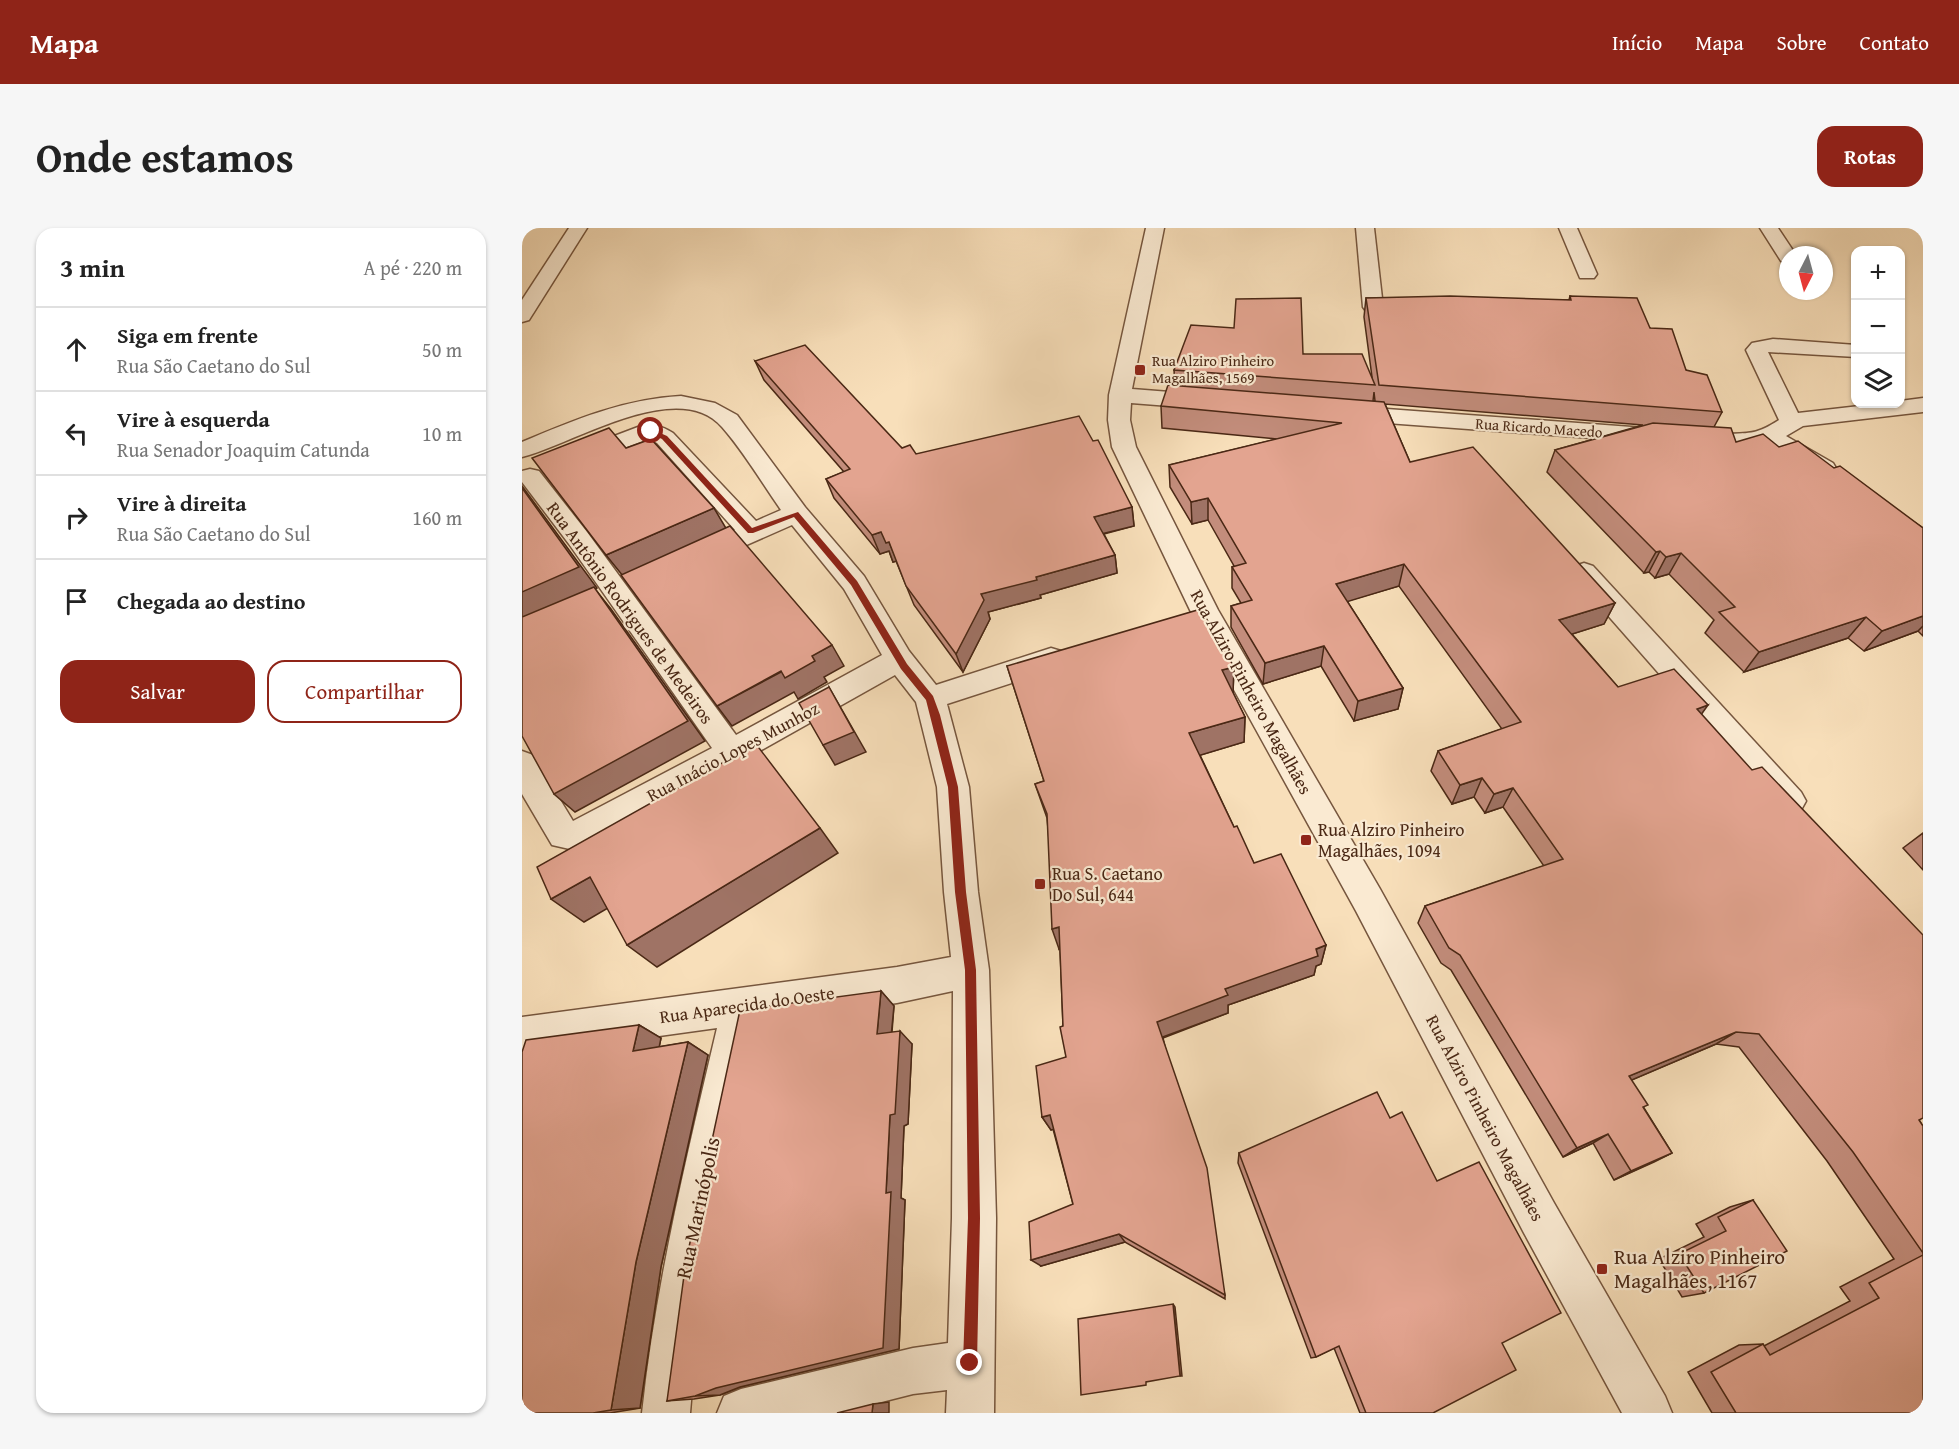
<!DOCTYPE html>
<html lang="pt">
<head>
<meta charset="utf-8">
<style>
  :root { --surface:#fff; --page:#f6f6f6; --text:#222; --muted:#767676; --line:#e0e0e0; --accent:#8f2418 }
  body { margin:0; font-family:"Gentium Book Plus",serif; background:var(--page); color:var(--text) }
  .controls { position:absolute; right:18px; top:18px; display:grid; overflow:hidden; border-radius:12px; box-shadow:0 2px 4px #0004 }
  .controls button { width:54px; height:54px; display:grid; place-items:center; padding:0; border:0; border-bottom:2px solid var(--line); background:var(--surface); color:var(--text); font:30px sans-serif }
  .compass { position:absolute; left:1257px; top:18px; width:54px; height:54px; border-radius:50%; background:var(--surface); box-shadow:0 2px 4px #0004; rotate:186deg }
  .stop { position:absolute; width:18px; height:18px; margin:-14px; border:4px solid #8f2418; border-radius:50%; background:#fff }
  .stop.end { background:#8f2418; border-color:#fff; box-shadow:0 2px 6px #0008 }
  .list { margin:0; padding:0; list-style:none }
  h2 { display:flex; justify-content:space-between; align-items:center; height:78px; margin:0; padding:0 24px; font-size:26px }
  h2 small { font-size:20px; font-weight:400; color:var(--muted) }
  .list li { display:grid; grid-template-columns:39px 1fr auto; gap:18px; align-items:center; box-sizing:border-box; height:84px; padding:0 24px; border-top:2px solid var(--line) }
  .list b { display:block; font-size:22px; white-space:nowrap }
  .list p { margin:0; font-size:20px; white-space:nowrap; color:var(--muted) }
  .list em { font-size:20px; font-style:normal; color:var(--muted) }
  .actions { display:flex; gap:12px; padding:18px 24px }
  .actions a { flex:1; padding:14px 0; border:2px solid var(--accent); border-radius:18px; text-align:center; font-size:21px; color:var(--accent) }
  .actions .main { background:var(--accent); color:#fff }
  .icon { flex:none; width:33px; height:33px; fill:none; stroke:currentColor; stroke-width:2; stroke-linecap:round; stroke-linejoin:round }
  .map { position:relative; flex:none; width:1401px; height:1185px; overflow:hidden; border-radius:18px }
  header { display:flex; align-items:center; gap:36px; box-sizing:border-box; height:84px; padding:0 30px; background:var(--accent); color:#fff }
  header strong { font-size:28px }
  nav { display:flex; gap:33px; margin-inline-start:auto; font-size:21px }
  .intro { display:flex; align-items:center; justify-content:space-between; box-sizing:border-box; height:144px; padding:0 36px }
  h1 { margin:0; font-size:42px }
  .button { padding:15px 27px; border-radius:18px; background:var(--accent); color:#fff; font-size:21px; font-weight:700 }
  main { display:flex; gap:36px; padding:0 36px }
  aside { flex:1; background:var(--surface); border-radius:18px; box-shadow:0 2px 4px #0004 }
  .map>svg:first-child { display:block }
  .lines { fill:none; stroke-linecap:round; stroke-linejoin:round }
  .minor-casing { stroke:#76563e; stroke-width:3 }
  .minor { fill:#faead2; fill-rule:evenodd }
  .wall { fill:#c38d7c; stroke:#4a2815; stroke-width:1.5; fill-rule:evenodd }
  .shaded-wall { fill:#9f7365; stroke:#4a2815; stroke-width:1.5 }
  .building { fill:#e3a490; stroke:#4a2815; stroke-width:1.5 }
  .route { fill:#8f2418 }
  .poi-dot { fill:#8f2418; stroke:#faead2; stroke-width:2 }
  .labels { text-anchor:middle; stroke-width:4.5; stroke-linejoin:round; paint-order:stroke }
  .far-poi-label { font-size:15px; fill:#4a2815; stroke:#faead2; text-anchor:start }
  .far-street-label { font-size:15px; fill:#4a2815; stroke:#faead2 }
  .street-label { font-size:18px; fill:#4a2815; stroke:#faead2 }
  .poi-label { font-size:18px; fill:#4a2815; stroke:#faead2; text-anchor:start }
  .near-street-label { font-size:21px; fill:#4a2815; stroke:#faead2 }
  .near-poi-label { font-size:21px; fill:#4a2815; stroke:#faead2; text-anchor:start }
</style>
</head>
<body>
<header>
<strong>Mapa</strong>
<nav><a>Início</a><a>Mapa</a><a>Sobre</a><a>Contato</a></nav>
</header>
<div class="intro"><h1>Onde estamos</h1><a class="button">Rotas</a></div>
<main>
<aside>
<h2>3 min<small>A pé · 220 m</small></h2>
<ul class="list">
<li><svg class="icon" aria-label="ahead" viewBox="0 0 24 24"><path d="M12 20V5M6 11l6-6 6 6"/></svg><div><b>Siga em frente</b><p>Rua São Caetano do Sul</p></div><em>50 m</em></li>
<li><svg class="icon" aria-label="left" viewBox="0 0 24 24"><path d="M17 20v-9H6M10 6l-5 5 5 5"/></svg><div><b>Vire à esquerda</b><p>Rua Senador Joaquim Catunda</p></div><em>10 m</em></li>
<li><svg class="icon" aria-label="right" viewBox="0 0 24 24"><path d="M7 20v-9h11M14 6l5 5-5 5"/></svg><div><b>Vire à direita</b><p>Rua São Caetano do Sul</p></div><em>160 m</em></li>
<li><svg class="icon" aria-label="arrive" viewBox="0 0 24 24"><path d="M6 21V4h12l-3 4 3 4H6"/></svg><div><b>Chegada ao destino</b></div></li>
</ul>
<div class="actions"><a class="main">Salvar</a><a>Compartilhar</a></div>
</aside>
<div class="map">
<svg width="1401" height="1185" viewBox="0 0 1401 1185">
  <rect width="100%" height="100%" fill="#f8dfba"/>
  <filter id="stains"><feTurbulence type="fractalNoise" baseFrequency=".00333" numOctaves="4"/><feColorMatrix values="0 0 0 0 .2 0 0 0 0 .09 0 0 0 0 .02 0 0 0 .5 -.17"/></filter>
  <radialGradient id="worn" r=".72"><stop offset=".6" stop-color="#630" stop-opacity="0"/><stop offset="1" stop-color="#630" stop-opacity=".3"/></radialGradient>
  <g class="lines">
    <defs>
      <g id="minor">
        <path d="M 47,0 L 65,0 L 7,92 L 0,94 L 0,72 Z"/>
        <path d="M 624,0 L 642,0 L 610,161 L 686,167 L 694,169 L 697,174 L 694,179 L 686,181 L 609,175 L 608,192 L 614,219 L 696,382 L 858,661 L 1032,975 L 1143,1168 L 1150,1185 L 1100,1185 L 1002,1005 L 834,683 L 668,382 L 590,219 L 586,192 L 587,167 Z"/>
        <path d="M 834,0 L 852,0 L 861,79 L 858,83 L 844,83 L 841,79 Z"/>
        <path d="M 1037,0 L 1055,0 L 1075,46 L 1072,50 L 1058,50 Z"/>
        <path d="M 1238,0 L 1256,0 L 1274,27 L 1266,27 L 1266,35 L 1259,33 Z"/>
        <path d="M 1251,111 L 1334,117 L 1334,129 L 1246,124 L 1276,185 L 1355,176 L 1378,176 L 1378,173 L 1401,170 L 1401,184 L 1281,198 L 1264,208 L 1311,235 L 1314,240 L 1311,245 L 1302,247 L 1293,245 L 1245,216 L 1234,219 L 1204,220 L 824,192 L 816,190 L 813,185 L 816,180 L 824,178 L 1204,206 C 1230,205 1235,206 1257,192 L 1224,122 L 1230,115 Z"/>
        <path d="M 159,168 L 193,175 L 215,187 L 283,279 L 342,348 L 387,423 L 414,457 L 529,420 L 539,423 L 543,431 L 539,439 L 425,476 L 447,559 L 456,664 L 467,742 L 474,990 L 472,1185 L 424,1185 L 425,1162 L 391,1166 L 316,1185 L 195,1185 L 202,1168 L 219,1161 L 391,1120 L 426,1115 L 430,990 L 431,763 L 375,775 L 235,794 C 208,924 178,1053 168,1185 L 120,1185 C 134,1054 165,928 195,800 L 0,827 L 0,789 L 375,739 L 429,729 L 422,664 L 415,559 L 394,474 L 373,447 L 170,561 L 52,622 L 30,617 L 0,566 L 0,523 L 11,527 L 51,593 L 190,520 L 47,316 L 0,254 L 0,243 L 8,241 L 17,243 L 65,304 L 214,507 L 360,427 L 322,361 L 270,297 L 186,334 L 177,337 L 168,334 L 164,328 L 168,322 L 213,302 L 135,215 L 127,211 L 58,236 L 50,234 L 46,229 L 50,224 L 116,199 C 130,196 139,197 151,205 L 234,293 L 259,282 C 240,255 222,224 200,199 C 156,148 49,217 0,229 L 0,214 C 52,192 102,171 159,168 Z"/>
        <path d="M 1062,335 L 1071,338 L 1279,564 L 1284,573 L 1279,582 L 1268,586 L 1257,582 L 1053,350 L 1049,344 L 1053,338 Z"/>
      </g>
    </defs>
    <use href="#minor" class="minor-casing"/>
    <use href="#minor" class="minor"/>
  </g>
  <g class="wall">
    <path d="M 1048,68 L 1128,100 L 1200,184 L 1192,199 L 1214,214 L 1257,219 L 1312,240 L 1401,300 L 1401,408 L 1396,403 L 1342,423 L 1326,410 L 1222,444 L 1183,405 L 1192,392 L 1147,346 L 1133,350 L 1127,344 L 1122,345 L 1025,244 L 1033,222 L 1121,197 L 863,176 L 888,234 L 1093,375 L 1082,396 L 1050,406 L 1096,459 L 1179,486 L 1397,892 L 1401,898 L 1401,1185 L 1190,1185 L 1166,1144 L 1217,1117 L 1241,1116 L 1242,1118 L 1328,1073 L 1318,1059 L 1372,1031 L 1305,933 L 1217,819 L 1194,816 L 1109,852 L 1122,880 L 1150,925 L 1092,952 L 1071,915 L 1041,929 L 929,742 L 919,735 L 896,695 L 903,678 L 1022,638 L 981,579 L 963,585 L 952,569 L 930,576 L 909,543 L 916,523 L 980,501 L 877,358 L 825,373 L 881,460 L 876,481 L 832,493 L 799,438 L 741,456 L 709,399 L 709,378 L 719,375 L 710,360 L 710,339 L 712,338 L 686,292 L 670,296 L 648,259 L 647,237 L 755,211 L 640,200 L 639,178 L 653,158 L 652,142 L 781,126 L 850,149 L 842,89 L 844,70 L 1047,72 ZM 852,164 L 853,173 L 851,173 Z"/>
    <path d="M 233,133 L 380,220 L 394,226 L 571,213 L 610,279 L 612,298 L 582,306 L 593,327 L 595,345 L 518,367 L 519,370 L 466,384 L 468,391 L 441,444 L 392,377 L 374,333 L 371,334 L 367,323 L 358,326 L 312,270 L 304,251 L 322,244 L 242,152 Z"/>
    <path d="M 485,438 L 712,439 L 711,465 L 723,489 L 722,514 L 678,527 L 712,599 L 732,635 L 804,717 L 799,736 L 794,738 L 792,747 L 706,777 L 706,785 L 641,810 L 703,1067 L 703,1071 L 603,1014 L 519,1038 L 551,976 L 531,901 L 529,902 L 520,889 L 544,829 L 541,798 L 538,720 L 537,721 L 525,590 L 513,556 L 522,553 Z"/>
    <path d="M 1401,605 L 1401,642 L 1381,620 Z"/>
    <path d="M 359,763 L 372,778 L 370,804 L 390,816 L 386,896 L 382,898 L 379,970 L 383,972 L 377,1121 L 218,1159 L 198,1167 L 172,1171 L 145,1173 Z"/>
    <path d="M 117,797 L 139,810 L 137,819 L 166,814 L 186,827 L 139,1039 L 118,1180 L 88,1185 L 0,1185 Z"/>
    <path d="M 717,925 L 980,1115 L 911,1185 L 838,1185 L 812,1120 L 794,1129 L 789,1130 L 716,935 Z"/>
    <path d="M 1231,972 L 1182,1065 L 1160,1069 L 1137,1031 L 1182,1009 L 1174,996 L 1208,979 Z"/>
  </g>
  <g class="shaded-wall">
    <path d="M 0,258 L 75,360 L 73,361 L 89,381 L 183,513 L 53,584 L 32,566 L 0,394 Z"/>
    <path d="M 686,270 L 686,292 L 670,296 L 669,274 Z"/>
    <path d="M 610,279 L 612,298 L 575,307 L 572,289 Z"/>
    <path d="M 192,280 L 205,302 L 101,348 L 84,327 Z"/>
    <path d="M 359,304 L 367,314 L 375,333 L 371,334 L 367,323 L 358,326 L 350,307 Z"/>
    <path d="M 1138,323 L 1127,344 L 1122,345 L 1134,324 Z"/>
    <path d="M 1159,325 L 1147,346 L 1133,350 L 1144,329 Z"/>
    <path d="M 593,327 L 595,345 L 518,367 L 519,370 L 466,384 L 468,391 L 441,444 L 434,426 L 459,366 L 514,349 Z"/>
    <path d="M 882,336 L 877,358 L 811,378 L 814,356 Z"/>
    <path d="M 1093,375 L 1082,396 L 1028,413 L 1037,392 Z"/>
    <path d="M 1401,388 L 1401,398 L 1396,403 L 1342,423 L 1360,403 Z"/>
    <path d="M 1344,389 L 1326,410 L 1222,444 L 1237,424 Z"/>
    <path d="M 310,417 L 322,438 L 302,449 L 305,454 L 276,471 L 272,464 L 210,498 L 195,478 Z"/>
    <path d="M 802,418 L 799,438 L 741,456 L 743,435 Z"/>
    <path d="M 712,439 L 711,465 L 700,468 L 700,442 Z"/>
    <path d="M 307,459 L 344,524 L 313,537 L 301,517 Z"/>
    <path d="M 881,460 L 876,481 L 832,493 L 836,473 Z"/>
    <path d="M 1186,477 L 1171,498 L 1175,481 Z"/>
    <path d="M 723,489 L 722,514 L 669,530 L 667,505 Z"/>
    <path d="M 960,550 L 952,569 L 930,576 L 938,557 Z"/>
    <path d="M 991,560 L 981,579 L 963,585 L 972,566 Z"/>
    <path d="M 298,600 L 316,625 L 135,739 L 105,717 Z"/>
    <path d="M 68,649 L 98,673 L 62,694 L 29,671 Z"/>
    <path d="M 537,699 L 544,718 L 537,721 L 530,701 Z"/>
    <path d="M 804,717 L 799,736 L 794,738 L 792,747 L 706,777 L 706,785 L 638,810 L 635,794 L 703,761 Z"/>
    <path d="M 359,763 L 372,778 L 368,819 L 355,806 Z"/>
    <path d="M 117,797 L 139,810 L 134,835 L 111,823 Z"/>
    <path d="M 378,803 L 390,816 L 386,896 L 382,898 L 379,970 L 383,972 L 377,1121 L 218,1159 L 198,1167 L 173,1168 L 364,965 L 368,887 Z"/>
    <path d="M 1214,804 L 1194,816 L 1091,860 L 1107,848 Z"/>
    <path d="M 166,814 L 186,827 L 139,1039 L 118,1180 L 89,1182 L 114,1034 Z"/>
    <path d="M 528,887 L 536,900 L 529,902 L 520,889 Z"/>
    <path d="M 1086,906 L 1071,915 L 1041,929 L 1055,920 Z"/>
    <path d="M 1150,925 L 1132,934 L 1092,952 L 1109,943 Z"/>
    <path d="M 597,1006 L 603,1014 L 519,1038 L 509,1032 Z"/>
    <path d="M 651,1076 L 653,1079 L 660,1148 L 658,1148 Z"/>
    <path d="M 367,1174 L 367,1185 L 350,1185 L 351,1176 Z"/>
  </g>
  <g class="building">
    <path d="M 928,68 L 1049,72 L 1048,68 L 1115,70 L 1128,100 L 1150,101 L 1164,142 L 1185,147 L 1200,184 L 857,157 L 844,70 Z"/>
    <path d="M 779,70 L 781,126 L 840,126 L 853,157 L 652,142 L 669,97 L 712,100 L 714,71 Z"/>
    <path d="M 283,117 L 380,220 L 388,217 L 394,226 L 557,188 L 571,213 L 576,212 L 610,279 L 572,289 L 593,327 L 514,349 L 515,352 L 459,366 L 462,372 L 434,426 L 384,358 L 367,314 L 364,315 L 359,304 L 350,307 L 304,251 L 328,241 L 233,133 Z"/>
    <path d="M 646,157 L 862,174 L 888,234 L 951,219 L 1093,375 L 1037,392 L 1096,459 L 1152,441 L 1186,477 L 1175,481 L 1230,542 L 1240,539 L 1401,707 L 1401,890 L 1397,892 L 1401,898 L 1401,1025 L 1331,924 L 1237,806 L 1214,804 L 1107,848 L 1126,877 L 1121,879 L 1150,925 L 1109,943 L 1086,906 L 1055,920 L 938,727 L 927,720 L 903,678 L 1041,631 L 991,560 L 972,566 L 960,550 L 938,557 L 916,523 L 999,494 L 882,336 L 814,356 L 881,460 L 836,473 L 802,418 L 743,435 L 709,378 L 730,372 L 710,339 L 724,335 L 686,270 L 669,274 L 647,237 L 820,195 L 639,178 Z"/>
    <path d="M 1131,195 L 1209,200 L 1214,214 L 1241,206 L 1257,219 L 1276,213 L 1312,240 L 1318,238 L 1401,300 L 1401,388 L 1360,403 L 1344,389 L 1237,424 L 1197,384 L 1213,379 L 1159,325 L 1144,329 L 1138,323 L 1134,324 L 1033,222 Z"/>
    <path d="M 87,200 L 104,220 L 129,211 L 192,280 L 84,327 L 10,230 Z"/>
    <path d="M 0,260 L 57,339 L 0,364 Z"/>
    <path d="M 208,298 L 310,417 L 290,428 L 293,433 L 263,450 L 259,443 L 195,478 L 99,347 Z"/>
    <path d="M 72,359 L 166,493 L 32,566 L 0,508 L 0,389 Z"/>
    <path d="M 679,381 L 712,439 L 700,442 L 723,489 L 667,505 L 712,599 L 715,598 L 732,635 L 759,626 L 804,717 L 794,721 L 796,728 L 703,761 L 706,767 L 635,794 L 685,940 L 703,1067 L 597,1006 L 509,1032 L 507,994 L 551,976 L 528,887 L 520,889 L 514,838 L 544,829 L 538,799 L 541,798 L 537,699 L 530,701 L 525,586 L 513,556 L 522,553 L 485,438 Z"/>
    <path d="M 307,459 L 332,504 L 301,517 L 277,475 Z"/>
    <path d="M 234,516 L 298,600 L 105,717 L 68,649 L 29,671 L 15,639 Z"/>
    <path d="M 359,763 L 355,806 L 378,803 L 373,886 L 368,887 L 364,965 L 369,964 L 361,1120 L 194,1160 L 173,1168 L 145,1173 L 164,1033 L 218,782 Z"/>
    <path d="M 117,797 L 111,823 L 166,814 L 114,1034 L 89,1182 L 71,1185 L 0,1185 L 0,824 L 4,812 Z"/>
    <path d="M 855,864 L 868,890 L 880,884 L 915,953 L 957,934 L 1039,1085 L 980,1115 L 994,1142 L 911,1185 L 844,1185 L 817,1118 L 794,1129 L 717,925 Z"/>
    <path d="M 1231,972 L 1265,1023 L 1182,1065 L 1157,1026 L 1204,1003 L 1196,989 Z"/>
    <path d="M 1401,1027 L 1401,1185 L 1214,1185 L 1189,1144 L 1241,1116 L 1248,1127 L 1357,1070 L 1347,1055 Z"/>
    <path d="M 651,1076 L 658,1148 L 624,1154 L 624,1157 L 559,1167 L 556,1091 Z"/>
    <path d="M 351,1176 L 350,1185 L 315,1185 Z"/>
  </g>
  <path class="route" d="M 129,201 L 145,208 L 230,300 L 276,284 L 335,353 L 385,436 L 411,468 L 418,487 L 436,559 L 444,664 L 454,742 L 458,990 L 455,1135 L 453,1139 L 448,1142 L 443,1139 L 441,1135 L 446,990 L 443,742 L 433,664 L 426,559 L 404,472 L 379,441 L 329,357 L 272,289 L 231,305 L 226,305 L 140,211 L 127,205 Z"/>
  <g class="poi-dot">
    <rect x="612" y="136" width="12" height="12" rx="3"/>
    <rect x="778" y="606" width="12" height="12" rx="3"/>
    <rect x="512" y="650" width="12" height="12" rx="3"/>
    <rect x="1074" y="1035" width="12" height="12" rx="3"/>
  </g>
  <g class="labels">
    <g class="far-poi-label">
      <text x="630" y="138">Rua Alziro Pinheiro<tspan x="630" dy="17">Magalhães, 1569</tspan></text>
    </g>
    <g class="far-street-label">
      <text transform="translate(1017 200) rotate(4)" y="5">Rua Ricardo Macedo</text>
    </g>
    <g class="street-label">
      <text transform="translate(108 385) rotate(54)" y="6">Rua Antônio Rodrigues de Medeiros</text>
      <text transform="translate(729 464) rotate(61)" y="6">Rua Alziro Pinheiro Magalhães</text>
      <text transform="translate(211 524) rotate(-28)" y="6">Rua Inácio Lopes Munhoz</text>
      <text transform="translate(225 777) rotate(-8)" y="6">Rua Aparecida do Oeste</text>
      <text transform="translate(963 890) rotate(62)" y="6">Rua Alziro Pinheiro Magalhães</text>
    </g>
    <g class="poi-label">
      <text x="796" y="608">Rua Alziro Pinheiro<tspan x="796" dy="21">Magalhães, 1094</tspan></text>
      <text x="530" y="652">Rua S. Caetano<tspan x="530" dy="21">Do Sul, 644</tspan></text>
    </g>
    <g class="near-street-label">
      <text transform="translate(176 980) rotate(-78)" y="7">Rua Marinópolis</text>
    </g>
    <g class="near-poi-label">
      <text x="1092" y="1036">Rua Alziro Pinheiro<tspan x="1092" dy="24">Magalhães, 1167</tspan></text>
    </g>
  </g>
  <rect width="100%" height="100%" filter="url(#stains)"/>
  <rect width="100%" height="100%" fill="url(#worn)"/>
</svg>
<div class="controls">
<button>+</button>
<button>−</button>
<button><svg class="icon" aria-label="layers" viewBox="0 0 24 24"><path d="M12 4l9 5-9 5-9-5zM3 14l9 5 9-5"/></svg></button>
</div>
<svg class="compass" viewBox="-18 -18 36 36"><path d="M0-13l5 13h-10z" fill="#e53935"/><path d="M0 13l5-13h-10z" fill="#767676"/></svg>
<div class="stop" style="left:129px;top:203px"></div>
<div class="stop end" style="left:448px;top:1135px"></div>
</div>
</main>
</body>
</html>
